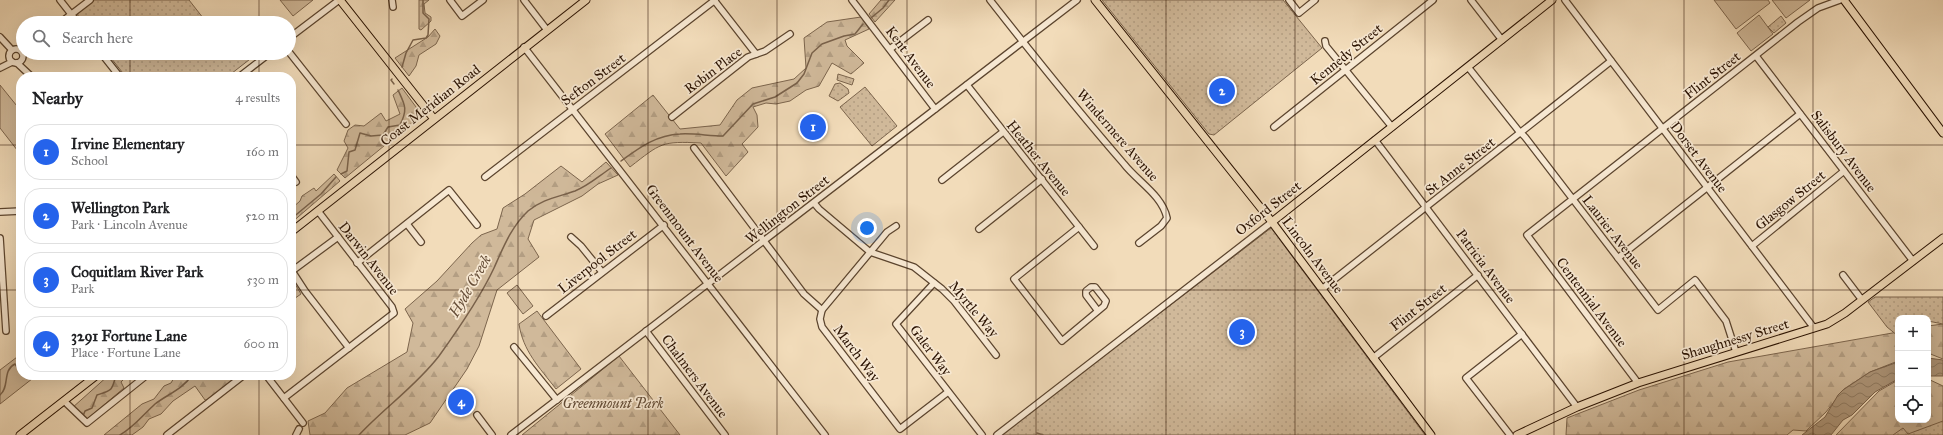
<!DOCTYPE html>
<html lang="en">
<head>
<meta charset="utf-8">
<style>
  :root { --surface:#fff; --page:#f2f2f2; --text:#202124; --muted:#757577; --line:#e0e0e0; --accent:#2563eb }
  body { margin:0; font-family:"IM FELL Great Primer",serif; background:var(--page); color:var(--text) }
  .controls { position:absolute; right:12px; bottom:12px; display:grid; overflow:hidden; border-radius:8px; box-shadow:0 4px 16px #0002 }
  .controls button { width:36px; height:36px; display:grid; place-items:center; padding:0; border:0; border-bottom:1px solid var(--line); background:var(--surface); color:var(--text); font:20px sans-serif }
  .you { position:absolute; left:867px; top:228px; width:14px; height:14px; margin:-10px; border:3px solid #fff; border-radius:50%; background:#1a73e8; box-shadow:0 0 0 6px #1a73e833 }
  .badge { display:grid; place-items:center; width:26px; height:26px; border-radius:50%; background:var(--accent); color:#fff; font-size:13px; font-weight:700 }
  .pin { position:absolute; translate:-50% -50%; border:2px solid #fff; box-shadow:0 1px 4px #0006 }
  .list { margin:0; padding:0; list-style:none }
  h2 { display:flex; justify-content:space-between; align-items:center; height:52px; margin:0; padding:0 16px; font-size:17px }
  h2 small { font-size:13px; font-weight:400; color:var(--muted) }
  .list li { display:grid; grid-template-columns:26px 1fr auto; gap:12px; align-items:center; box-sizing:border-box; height:56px; margin:0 8px 8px; padding:0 8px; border:1px solid var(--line); border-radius:16px }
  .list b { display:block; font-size:15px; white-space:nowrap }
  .list p { margin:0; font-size:13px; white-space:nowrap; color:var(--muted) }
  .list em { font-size:13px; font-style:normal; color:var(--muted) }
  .icon { flex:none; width:22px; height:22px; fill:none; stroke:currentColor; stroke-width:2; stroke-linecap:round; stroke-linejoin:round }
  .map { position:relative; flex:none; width:1943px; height:435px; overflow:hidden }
  .search { position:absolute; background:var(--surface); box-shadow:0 4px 16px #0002; left:16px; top:16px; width:280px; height:44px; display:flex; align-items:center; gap:10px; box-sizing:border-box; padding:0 14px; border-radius:22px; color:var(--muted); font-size:15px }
  .panel { position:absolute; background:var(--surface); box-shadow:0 4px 16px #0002; left:16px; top:72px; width:280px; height:308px; border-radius:16px }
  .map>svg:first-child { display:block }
  .grass { fill:#d0b99a; stroke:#7c654d }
  .forest { fill:url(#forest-firs); stroke:#7c654d }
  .park { fill:url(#park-dots); stroke:#7c654d }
  .water { fill:url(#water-waves); stroke:#79614a }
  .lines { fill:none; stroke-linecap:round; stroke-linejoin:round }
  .stream { stroke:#79614a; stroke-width:1.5 }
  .minor-casing { stroke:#5b442e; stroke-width:8 }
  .major-casing { stroke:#291100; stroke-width:9 }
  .minor { stroke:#f7e8d2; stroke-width:5.5 }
  .major { stroke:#f2dcba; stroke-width:7 }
  .grid { fill:none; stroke:#291100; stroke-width:1; stroke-opacity:0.55 }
  .labels { text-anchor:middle; stroke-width:3.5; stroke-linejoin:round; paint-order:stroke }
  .street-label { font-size:14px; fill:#291100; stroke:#f7e8d2 }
  .park-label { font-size:14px; font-style:italic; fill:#634c36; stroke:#f7e8d2 }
  .water-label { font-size:15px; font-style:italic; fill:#654d37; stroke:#f7e8d2 }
</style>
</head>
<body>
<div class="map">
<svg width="1943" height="435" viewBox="0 0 1943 435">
  <defs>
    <pattern id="forest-firs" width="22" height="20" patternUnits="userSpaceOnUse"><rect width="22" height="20" fill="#d0b99a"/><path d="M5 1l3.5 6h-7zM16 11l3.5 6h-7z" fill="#b39e83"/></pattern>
    <pattern id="park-dots" width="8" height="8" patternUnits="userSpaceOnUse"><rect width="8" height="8" fill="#d0b99a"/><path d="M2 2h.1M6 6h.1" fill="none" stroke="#b39e83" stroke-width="1.8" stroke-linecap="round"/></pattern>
    <pattern id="water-waves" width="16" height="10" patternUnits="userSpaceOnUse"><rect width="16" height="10" fill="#ae977b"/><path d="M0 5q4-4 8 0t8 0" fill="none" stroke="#8e7a62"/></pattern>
  </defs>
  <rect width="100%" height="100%" fill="#f2dcba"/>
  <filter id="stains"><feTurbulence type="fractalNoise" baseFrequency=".005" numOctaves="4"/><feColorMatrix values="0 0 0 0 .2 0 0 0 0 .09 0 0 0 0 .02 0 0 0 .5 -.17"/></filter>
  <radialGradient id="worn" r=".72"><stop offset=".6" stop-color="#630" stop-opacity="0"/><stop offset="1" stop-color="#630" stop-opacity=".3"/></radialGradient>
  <g class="grass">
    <path d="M 280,0 L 313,0 L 293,16 Z"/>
    <path d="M 1714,0 L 1768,0 L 1770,3 L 1736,29 Z"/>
    <path d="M 1772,0 L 1810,0 L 1786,18 Z"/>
    <path d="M 1759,15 L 1773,34 L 1751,51 L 1737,33 Z"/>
    <path d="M 0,85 L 21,111 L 21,155 L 0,128 Z"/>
    <path d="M 815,115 L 819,124 L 804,132 L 800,123 Z"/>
    <path d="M 517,285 L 533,306 L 523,314 L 507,293 Z"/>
    <path d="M 21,354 L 21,375 L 37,375 L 0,404 L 0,370 Z"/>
  </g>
  <g class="forest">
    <path d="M 419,0 L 429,0 L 424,4 L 425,13 L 431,17 L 431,21 L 421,30 L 419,29 Z"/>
    <path d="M 881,0 L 895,0 L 875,22 L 869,14 Z"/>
    <path d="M 861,17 L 869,29 L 845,40 L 847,46 L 864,63 L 851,74 L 832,63 L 819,86 L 806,90 L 790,101 L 776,104 L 766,103 L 753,107 L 757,115 L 758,127 L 742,144 L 748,152 L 726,176 L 701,143 C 661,141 661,143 630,167 L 605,134 L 653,95 L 680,129 L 720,125 L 737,100 L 752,88 L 794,79 L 806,68 L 804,38 L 827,22 Z"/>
    <path d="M 435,29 L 440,36 L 436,44 L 419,55 L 416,66 L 409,76 L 395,58 L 428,37 Z"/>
    <path d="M 402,88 L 419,111 L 420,114 L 418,118 L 345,178 L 337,170 L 348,148 L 344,141 L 348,130 L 355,125 L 364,126 L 381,113 L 386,121 L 400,114 L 393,95 Z"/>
    <path d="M 606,162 L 618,175 L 598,184 L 582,196 L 534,220 L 528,239 L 539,257 L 497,290 L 479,346 L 467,369 L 430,423 L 405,435 L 310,435 L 308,421 L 325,413 L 347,388 L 407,352 L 413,323 L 405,309 L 437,281 L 472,243 L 481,235 L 497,229 L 503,208 L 525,194 L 561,166 L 582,182 Z"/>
    <path d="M 334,174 L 340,181 L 291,223 L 291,209 L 300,201 L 302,196 L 314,188 L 316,191 Z"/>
    <path d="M 291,277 L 301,294 L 291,301 Z"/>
    <path d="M 537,311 L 581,369 L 556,389 C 539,367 523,351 519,324 Z"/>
    <path d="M 1943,324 L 1943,359 L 1928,353 L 1928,326 Z"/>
    <path d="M 1898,332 L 1898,361 L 1870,372 L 1844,389 L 1826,412 L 1806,431 L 1793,430 L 1787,435 L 1566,435 L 1567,418 L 1639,390 L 1728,362 Z"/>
    <path d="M 619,356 L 680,435 L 522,435 Z"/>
    <path d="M 109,375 L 128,375 L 121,382 L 124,388 L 87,419 L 72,408 Z"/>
    <path d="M 240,375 L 208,400 L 205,400 L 195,386 L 173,401 L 161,414 L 149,419 L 143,427 L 132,435 L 104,435 L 142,404 L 154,399 L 164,386 L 171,383 L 175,376 Z"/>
    <path d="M 1928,379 L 1943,386 L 1943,435 L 1836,435 L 1879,391 L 1898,380 L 1898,420 L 1928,420 Z"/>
  </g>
  <g class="park">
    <path d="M 94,0 L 189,0 L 207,23 L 84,23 L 76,13 Z"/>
    <path d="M 1102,0 L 1283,0 L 1322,48 L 1214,135 L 1209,134 Z"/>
    <path d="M 1781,16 L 1786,23 L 1774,33 L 1768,27 Z"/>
    <path d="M 107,53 L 250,53 L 254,56 L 227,77 L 126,77 Z"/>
    <path d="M 838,74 L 854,79 L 852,85 L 837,80 Z"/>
    <path d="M 840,83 L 848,89 L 849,93 L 838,101 L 829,96 L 835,84 Z"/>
    <path d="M 865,87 L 897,126 L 872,146 L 840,107 Z"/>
    <path d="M 1271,228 L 1425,435 L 1001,435 Z"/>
    <path d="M 1875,297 L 1943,297 L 1943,324 L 1928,321 L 1928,318 L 1898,318 L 1898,336 L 1887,327 L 1868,302 Z"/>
    <path d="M 1943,421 L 1943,435 L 1893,435 L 1903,428 L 1908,434 Z"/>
  </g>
  <g class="water">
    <path d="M 1928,358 L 1943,360 L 1943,376 L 1928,376 Z"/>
    <path d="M 1898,362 L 1898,379 L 1875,392 L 1852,415 L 1843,420 L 1831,435 L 1802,435 L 1825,417 L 1838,395 L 1843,390 L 1870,372 Z"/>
  </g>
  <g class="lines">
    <g class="stream">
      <path d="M 871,18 L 883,8 L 889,0"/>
      <path d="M 402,67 L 406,53 L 413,40 L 426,38 L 428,35 L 429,19 L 423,13 L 423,0"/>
      <path d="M 392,79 L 391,80 L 394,84"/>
      <path d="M 621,161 C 639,148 656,135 680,134 C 694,133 709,136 723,136 L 753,104 L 775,97 L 797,83 L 804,74 L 812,53 L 822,44 L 844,36 L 855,34 L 863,24"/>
      <path d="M 341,174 L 347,171 L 349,152 L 355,150 L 360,133 L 371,136 L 383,135 L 388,127 L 400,125 C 408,109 405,105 398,90"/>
      <path d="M 291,219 L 321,194 L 336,177"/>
      <path d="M 0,395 C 10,387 2,370 15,364 L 21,373"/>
      <path d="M 83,416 L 85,411 L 92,408 L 97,395 C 112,390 112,391 116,375"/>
      <path d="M 1037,433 L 1043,435"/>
      <path d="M 120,435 C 134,427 143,415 155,404 C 168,394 183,389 192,375"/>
      <path d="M 359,435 C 384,408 416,386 439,356 C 457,331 481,296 494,268 C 503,248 511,227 528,211 C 542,199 558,197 575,191 C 588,186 599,176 611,168"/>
    </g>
    <defs>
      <g id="minor">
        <path d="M 60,0 L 78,23"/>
        <path d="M 392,0 L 393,7"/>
        <path d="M 450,0 L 462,16 L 483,0"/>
        <path d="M 524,0 L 547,30"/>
        <path d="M 714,0 L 756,54"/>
        <path d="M 852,0 L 935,109"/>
        <path d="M 990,0 C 1033,55 1078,111 1124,164 C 1138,182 1162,195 1167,218 L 1161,226 L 1139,243"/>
        <path d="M 1289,0 L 1299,13 L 1315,0"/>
        <path d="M 1471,0 L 1502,40"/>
        <path d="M 1565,0 L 1814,328"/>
        <path d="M 60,23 L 90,0"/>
        <path d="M 0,37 L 12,50"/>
        <path d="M 289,38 L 339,0"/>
        <path d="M 1325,41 L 1326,46 L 1392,127"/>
        <path d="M 524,47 L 825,435"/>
        <circle cx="16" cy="56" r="7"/>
        <path d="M 890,49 L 928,20"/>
        <path d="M 289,52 L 346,124"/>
        <path d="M 101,53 L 120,77"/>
        <path d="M 1756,56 L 1913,261"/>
        <path d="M 17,63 L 32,77"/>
        <path d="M 1468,67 L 1518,130 L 1525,137 L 1658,310 L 1695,280 L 1726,321 L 1736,352"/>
        <path d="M 0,68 L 12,62"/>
        <path d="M 239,77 L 270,53"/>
        <path d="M 967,85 L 1094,246"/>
        <path d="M 672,117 L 748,57 L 765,51 L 790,34"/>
        <path d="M 1274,127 L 1433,0"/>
        <path d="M 1375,140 L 1577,407"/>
        <path d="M 694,148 L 804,294 L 822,310"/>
        <path d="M 291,175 L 296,182"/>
        <path d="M 485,177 L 715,0"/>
        <path d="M 942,180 L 1003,132"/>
        <path d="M 814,203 L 819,209 L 870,252 L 914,267 L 942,289 L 954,301 L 996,355"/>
        <path d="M 0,212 L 21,211"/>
        <path d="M 407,224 L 421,242"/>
        <path d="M 896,226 L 887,232 L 822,310 L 820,319 L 822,327 L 900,429 L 948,392"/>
        <path d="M 1079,227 L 1014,279 L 1062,341 L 1098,311 L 1086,295 L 1086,291 L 1091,287 L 1095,287 L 1106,301 L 1104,306 L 1098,311"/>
        <path d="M 979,229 L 1042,179"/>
        <path d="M 338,237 L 292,271 L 305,291 L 349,348"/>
        <path d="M 571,237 L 581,246 L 602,272"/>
        <path d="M 0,238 L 6,331"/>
        <path d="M 1752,246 L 1844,171"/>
        <path d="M 1618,258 L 1800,114"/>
        <path d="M 357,263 L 449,190 L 477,225"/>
        <path d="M 1843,275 L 1862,300"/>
        <path d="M 934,283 L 896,324 L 982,435"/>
        <path d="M 1322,289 L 1611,61"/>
        <path d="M 546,316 L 664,225"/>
        <path d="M 646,331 L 725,435"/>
        <path d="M 514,347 L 557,400"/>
        <path d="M 1373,358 L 1478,275"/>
        <path d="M 266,375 L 303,423"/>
        <path d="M 1638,383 L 1527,235 L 1798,22 L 1818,8 L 1840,0"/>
        <path d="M 284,398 L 394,313 L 392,307 L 318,211"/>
        <path d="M 64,401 L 87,423 L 147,375"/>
        <path d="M 477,415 L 492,435"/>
        <path d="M 167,435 L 244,375"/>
        <path d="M 296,435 L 299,429"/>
        <path d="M 511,435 L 1077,0"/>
        <path d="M 997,435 L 1272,222"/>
        <path d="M 1510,435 L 1466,378 L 1522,334"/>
      </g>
      <g id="major">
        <path d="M 340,0 L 434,119"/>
        <path d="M 1095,0 L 1272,222 L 1431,435"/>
        <path d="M 1844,0 L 1943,133"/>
        <path d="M 1272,222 L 1552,0"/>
        <path d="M 291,232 L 586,0"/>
        <path d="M 20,435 L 97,375"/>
        <path d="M 1517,435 L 1577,407 L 1638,383 L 1827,324 L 1845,313 L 1943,238"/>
      </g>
    </defs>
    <use href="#minor" class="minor-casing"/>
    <use href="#major" class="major-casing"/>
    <use href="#minor" class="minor"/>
    <use href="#major" class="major"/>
  </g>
  <path class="grid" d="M 130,0 L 130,23M 259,0 L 259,23M 389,0 L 389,435M 518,0 L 518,435M 648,0 L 648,435M 777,0 L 777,435M 907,0 L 907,435M 1036,0 L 1036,435M 1166,0 L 1166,435M 1295,0 L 1295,435M 1425,0 L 1425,435M 1554,0 L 1554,435M 1684,0 L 1684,435M 1813,0 L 1813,435M 130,53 L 130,77M 259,53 L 259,77M 0,145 L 21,145M 291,145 L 1943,145M 0,290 L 21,290M 291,290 L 1943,290M 130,375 L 130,435M 259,375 L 259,435"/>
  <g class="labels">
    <g class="street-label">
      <text transform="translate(1346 54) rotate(-39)" y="5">Kennedy Street</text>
      <text transform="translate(911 57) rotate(53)" y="5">Kent Avenue</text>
      <text transform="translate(713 70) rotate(-37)" y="5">Robin Place</text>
      <text transform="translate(1712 75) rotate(-38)" y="5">Flint Street</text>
      <text transform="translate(593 79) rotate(-37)" y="5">Sefton Street</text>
      <text transform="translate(430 105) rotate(-38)" y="5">Coast Meridian Road</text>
      <text transform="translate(1118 135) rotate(49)" y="5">Windermere Avenue</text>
      <text transform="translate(1844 151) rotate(53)" y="5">Salisbury Avenue</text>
      <text transform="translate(1699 157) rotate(53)" y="5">Dorset Avenue</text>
      <text transform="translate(1039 158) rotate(51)" y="5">Heather Avenue</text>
      <text transform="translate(1460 166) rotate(-38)" y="5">St Anne Street</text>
      <text transform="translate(1790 200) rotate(-39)" y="5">Glasgow Street</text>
      <text transform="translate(1268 208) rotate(-38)" y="5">Oxford Street</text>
      <text transform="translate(787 209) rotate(-38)" y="5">Wellington Street</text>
      <text transform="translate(1613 232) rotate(52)" y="5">Laurier Avenue</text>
      <text transform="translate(685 233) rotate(53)" y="5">Greenmount Avenue</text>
      <text transform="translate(1313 255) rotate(53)" y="5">Lincoln Avenue</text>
      <text transform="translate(369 258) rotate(52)" y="5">Darwin Avenue</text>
      <text transform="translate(597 261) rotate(-38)" y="5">Liverpool Street</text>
      <text transform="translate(1486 266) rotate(53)" y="5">Patricia Avenue</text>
      <text transform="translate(1592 302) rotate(53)" y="5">Centennial Avenue</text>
      <text transform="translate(1418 307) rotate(-38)" y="5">Flint Street</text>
      <text transform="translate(974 309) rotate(50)" y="5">Myrtle Way</text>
      <text transform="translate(1735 339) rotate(-17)" y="5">Shaughnessy Street</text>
      <text transform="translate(931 350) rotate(53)" y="5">Galer Way</text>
      <text transform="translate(857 353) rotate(53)" y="5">March Way</text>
      <text transform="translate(695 376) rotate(53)" y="5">Chalmers Avenue</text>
    </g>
    <g class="park-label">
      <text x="613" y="408">Greenmount Park</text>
    </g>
    <g class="water-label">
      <text transform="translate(470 286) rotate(-60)" y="5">Hyde Creek</text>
    </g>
  </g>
  <rect width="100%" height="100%" filter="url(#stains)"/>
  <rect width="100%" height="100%" fill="url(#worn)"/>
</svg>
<div class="controls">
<button>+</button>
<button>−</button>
<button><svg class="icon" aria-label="locate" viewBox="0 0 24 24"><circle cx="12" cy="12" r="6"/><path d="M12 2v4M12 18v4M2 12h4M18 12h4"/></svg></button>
</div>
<div class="you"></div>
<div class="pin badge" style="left:813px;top:127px">1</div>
<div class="pin badge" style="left:1222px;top:91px">2</div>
<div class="pin badge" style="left:1242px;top:332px">3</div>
<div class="pin badge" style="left:461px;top:402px">4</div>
<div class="search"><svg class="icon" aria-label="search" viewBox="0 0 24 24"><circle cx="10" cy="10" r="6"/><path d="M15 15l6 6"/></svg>Search here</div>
<section class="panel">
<h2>Nearby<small>4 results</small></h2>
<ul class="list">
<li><span class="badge">1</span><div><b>Irvine Elementary</b><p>School</p></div><em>160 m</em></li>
<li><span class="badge">2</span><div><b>Wellington Park</b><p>Park · Lincoln Avenue</p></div><em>520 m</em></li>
<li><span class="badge">3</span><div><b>Coquitlam River Park</b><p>Park</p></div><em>530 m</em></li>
<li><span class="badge">4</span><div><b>3291 Fortune Lane</b><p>Place · Fortune Lane</p></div><em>600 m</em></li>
</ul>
</section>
</div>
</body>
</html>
